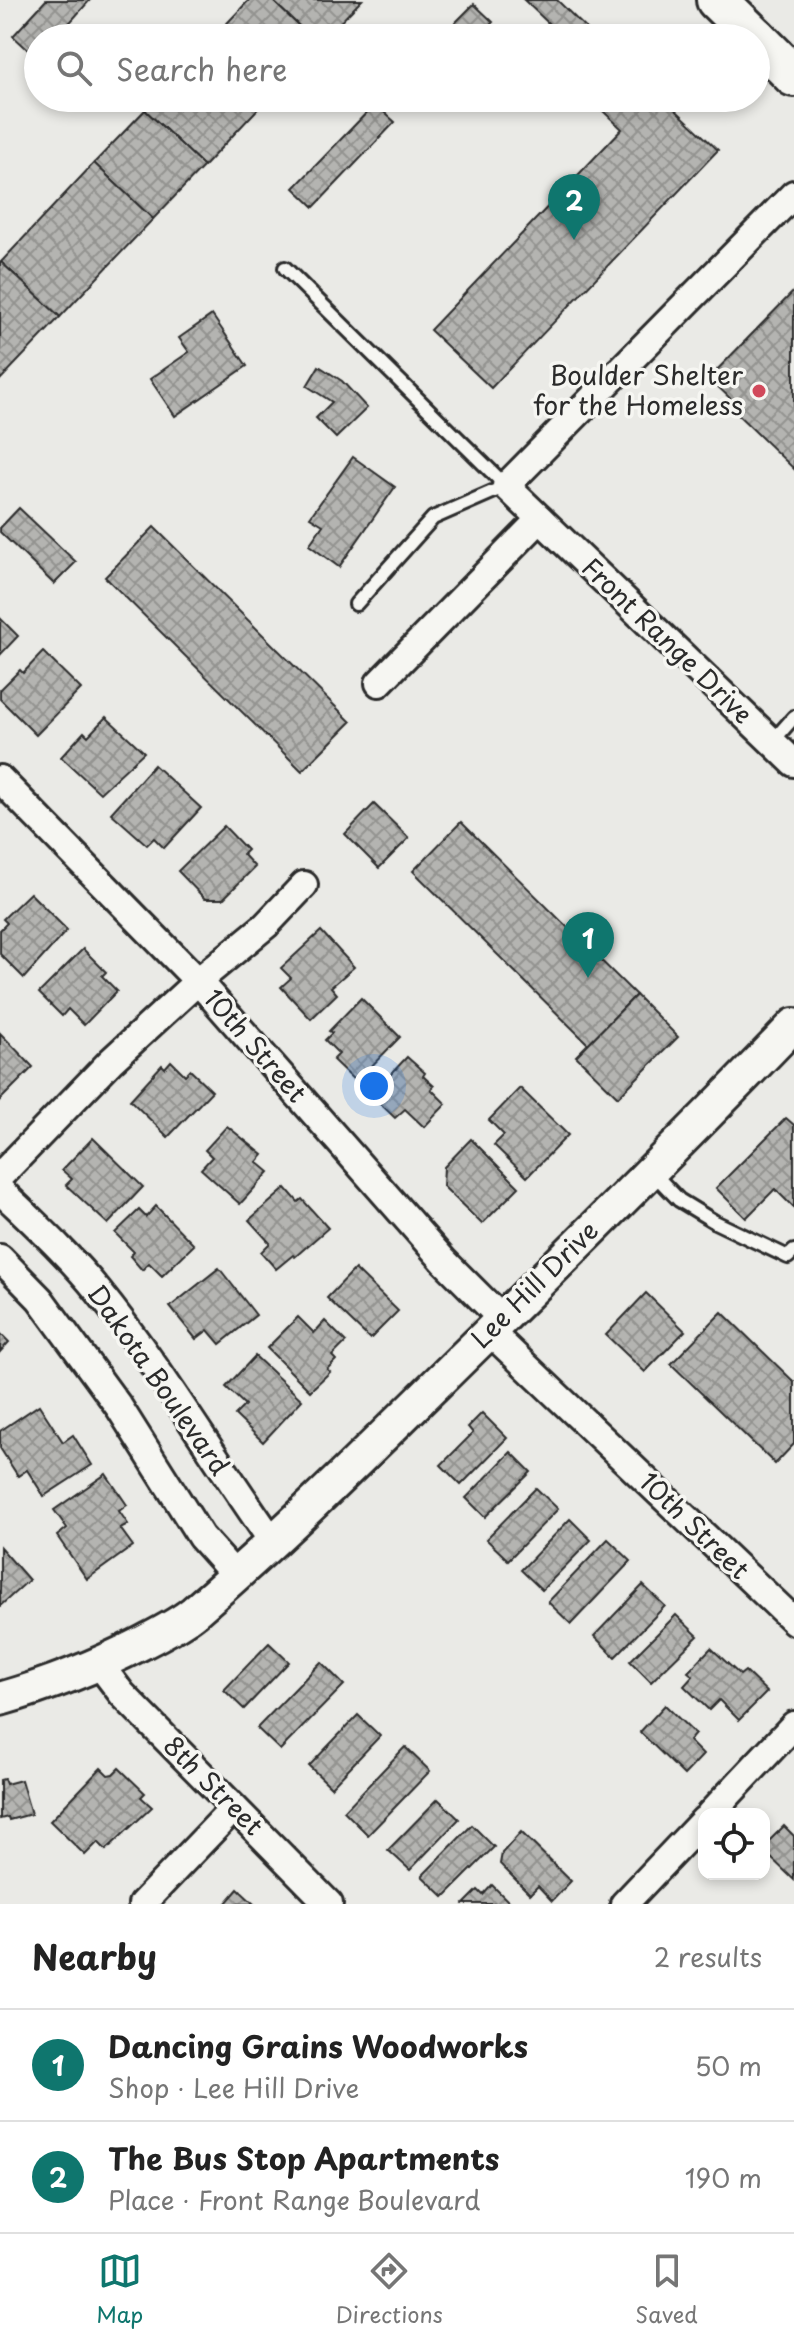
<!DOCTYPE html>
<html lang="en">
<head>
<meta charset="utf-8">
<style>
  :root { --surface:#fff; --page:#f6f6f6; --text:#222; --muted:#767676; --line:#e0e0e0; --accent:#0f766e }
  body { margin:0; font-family:"Playpen Sans",sans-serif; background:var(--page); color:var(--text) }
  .controls { position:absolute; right:24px; bottom:24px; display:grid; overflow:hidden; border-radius:16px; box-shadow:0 4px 12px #0003 }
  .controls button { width:72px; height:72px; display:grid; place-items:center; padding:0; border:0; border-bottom:2px solid var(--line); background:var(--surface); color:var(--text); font:40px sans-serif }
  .you { position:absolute; left:374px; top:1086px; width:28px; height:28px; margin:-20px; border:6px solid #fff; border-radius:50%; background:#1a73e8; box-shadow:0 0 0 12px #1a73e833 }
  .badge { display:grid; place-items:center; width:52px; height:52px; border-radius:50%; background:var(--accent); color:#fff; font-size:26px; font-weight:700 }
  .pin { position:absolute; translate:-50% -66px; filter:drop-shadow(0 2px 4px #0008) }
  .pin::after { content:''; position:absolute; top:42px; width:28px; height:24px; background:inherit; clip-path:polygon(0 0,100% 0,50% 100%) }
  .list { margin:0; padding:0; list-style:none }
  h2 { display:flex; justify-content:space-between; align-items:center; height:104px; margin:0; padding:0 32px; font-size:34px }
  h2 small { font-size:26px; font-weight:400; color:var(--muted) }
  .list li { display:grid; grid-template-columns:52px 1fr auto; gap:24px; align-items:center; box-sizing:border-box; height:112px; padding:0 32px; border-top:2px solid var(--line) }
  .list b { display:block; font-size:30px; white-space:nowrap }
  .list p { margin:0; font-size:26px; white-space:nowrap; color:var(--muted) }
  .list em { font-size:26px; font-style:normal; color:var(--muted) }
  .icon { flex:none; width:44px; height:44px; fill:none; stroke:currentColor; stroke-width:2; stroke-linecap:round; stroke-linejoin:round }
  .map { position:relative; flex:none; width:794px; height:1904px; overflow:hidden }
  .search { position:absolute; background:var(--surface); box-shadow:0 4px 12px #0003; left:24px; right:24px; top:24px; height:88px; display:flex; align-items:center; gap:20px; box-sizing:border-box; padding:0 28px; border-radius:44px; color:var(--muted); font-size:30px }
  .sheet { height:328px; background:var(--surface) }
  nav { display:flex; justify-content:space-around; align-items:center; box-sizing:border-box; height:112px; border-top:2px solid var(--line); background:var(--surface); font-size:22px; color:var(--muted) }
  nav a { display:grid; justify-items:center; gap:4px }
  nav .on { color:var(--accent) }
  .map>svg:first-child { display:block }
  .building { fill:url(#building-cross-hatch); stroke:#2b2b2b; stroke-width:2 }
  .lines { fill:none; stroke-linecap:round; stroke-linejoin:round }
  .service-casing { stroke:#2b2b2b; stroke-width:18 }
  .minor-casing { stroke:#2b2b2b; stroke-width:32 }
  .tertiary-casing { stroke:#2b2b2b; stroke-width:38 }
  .primary-casing { stroke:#2b2b2b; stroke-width:46 }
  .service { stroke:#f6f6f2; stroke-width:12 }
  .minor { stroke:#f6f6f2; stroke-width:26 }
  .tertiary { stroke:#f6f6f2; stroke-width:32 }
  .primary { stroke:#f6f6f2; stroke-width:40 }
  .poi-dot { fill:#d1495b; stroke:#f6f6f2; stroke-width:3 }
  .labels { text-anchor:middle; stroke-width:7; stroke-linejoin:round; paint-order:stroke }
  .poi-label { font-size:26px; fill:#2b2b2b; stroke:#f6f6f2; text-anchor:end }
  .street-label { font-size:26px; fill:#2b2b2b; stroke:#f6f6f2 }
</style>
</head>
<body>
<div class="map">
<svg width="794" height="1904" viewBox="0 0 794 1904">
  <defs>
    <pattern id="building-cross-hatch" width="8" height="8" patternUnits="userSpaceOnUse" patternTransform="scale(2)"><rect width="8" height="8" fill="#b4b4b1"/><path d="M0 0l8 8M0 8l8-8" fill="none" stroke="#939390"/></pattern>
  </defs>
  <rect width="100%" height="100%" fill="#eaeae6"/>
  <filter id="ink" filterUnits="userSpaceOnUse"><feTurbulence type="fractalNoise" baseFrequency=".0125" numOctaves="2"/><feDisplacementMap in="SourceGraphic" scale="16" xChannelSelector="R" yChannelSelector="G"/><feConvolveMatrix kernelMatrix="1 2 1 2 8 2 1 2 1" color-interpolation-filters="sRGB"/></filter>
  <g filter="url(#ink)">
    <g class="building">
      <path d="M 46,0 L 90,0 L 56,38 L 38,38 L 37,58 L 13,36 Z"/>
      <path d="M 249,0 L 272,0 L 312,38 L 213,38 Z"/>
      <path d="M 272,0 L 362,0 L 325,38 L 312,38 Z"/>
      <path d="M 524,0 L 557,0 L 596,38 L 564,38 Z"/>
      <path d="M 474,4 L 493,22 L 478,38 L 440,38 Z"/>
      <path d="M 156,98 L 268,98 L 204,166 L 145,110 Z"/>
      <path d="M 403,98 L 420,98 L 412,107 Z"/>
      <path d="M 616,98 L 663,98 L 718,150 L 491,388 L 430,330 L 622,129 L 603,111 Z"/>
      <path d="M 375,104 L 395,122 L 314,207 L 294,188 Z"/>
      <path d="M 145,110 L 204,166 L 153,219 L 94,163 Z"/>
      <path d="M 94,163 L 153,219 L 60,317 L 1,262 Z"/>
      <path d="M 1,262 L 60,317 L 0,380 L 0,262 Z"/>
      <path d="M 794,291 L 794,469 L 732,409 L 737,405 L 709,378 Z"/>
      <path d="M 212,315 L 247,366 L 175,416 L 150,379 L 189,352 L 179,338 Z"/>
      <path d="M 319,366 L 342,381 L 367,408 L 336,438 L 316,418 L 332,402 L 307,386 Z"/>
      <path d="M 353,457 L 395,487 L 339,567 L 309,545 L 323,525 L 310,517 Z"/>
      <path d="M 19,508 L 76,562 L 54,584 L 0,532 L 0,528 Z"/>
      <path d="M 154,527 L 351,722 L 302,771 L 105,577 Z"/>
      <path d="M 0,618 L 18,636 L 0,655 Z"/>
      <path d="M 43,652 L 81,689 L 36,735 L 0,699 L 0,690 L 20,670 L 23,673 Z"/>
      <path d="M 106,717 L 144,752 L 100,793 L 61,757 L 84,732 L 88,736 Z"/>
      <path d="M 154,765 L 201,808 L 164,848 L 154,838 L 147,845 L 111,813 Z"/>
      <path d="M 374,804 L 409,838 L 379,868 L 345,834 Z"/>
      <path d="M 461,822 L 636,995 L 588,1044 L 413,871 Z"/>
      <path d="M 224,826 L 247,850 L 243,854 L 255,867 L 223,899 L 205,899 L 178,871 Z"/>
      <path d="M 30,893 L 67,930 L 24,978 L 0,954 L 0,930 L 7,923 L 3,919 Z"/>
      <path d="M 321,931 L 354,967 L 331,987 L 337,994 L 311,1019 L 281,987 L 291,978 L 281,968 Z"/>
      <path d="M 83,949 L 106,972 L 102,976 L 117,991 L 84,1025 L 68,1009 L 62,1016 L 39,993 Z"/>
      <path d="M 636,995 L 678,1037 L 618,1097 L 576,1056 Z"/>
      <path d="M 361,998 L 400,1037 L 356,1082 L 333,1060 L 339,1054 L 325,1040 L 332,1033 L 329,1031 Z"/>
      <path d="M 0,1033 L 33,1067 L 0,1100 Z"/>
      <path d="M 407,1057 L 425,1073 L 423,1076 L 434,1086 L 431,1089 L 446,1104 L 424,1127 L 405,1109 L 395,1118 L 371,1095 Z"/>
      <path d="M 171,1061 L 185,1075 L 190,1070 L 212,1091 L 168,1137 L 130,1100 L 162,1065 L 165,1068 Z"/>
      <path d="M 520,1088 L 568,1135 L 527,1177 L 494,1145 L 504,1135 L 489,1120 Z"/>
      <path d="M 786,1118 L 794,1125 L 794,1208 L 775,1189 L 746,1218 L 716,1188 Z"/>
      <path d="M 227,1126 L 263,1155 L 257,1162 L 269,1172 L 240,1204 L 201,1169 L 212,1157 L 205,1150 Z"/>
      <path d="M 93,1138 L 143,1187 L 108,1224 L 66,1185 L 72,1179 L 62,1170 Z"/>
      <path d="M 471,1139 L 519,1187 L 482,1224 L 443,1186 L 444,1167 Z"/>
      <path d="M 286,1188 L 298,1202 L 302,1199 L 328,1228 L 295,1257 L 293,1255 L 276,1269 L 261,1252 L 270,1243 L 249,1220 Z"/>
      <path d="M 156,1206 L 194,1245 L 162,1276 L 149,1263 L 142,1270 L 130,1256 L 134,1252 L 115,1233 L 139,1210 L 146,1217 Z"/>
      <path d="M 219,1268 L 256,1315 L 220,1344 L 208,1330 L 196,1339 L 170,1307 Z"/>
      <path d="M 355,1269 L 398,1311 L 370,1339 L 327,1298 Z"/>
      <path d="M 646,1293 L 685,1331 L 645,1372 L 606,1335 Z"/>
      <path d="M 722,1312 L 794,1382 L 794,1444 L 775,1464 L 671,1364 Z"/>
      <path d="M 298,1317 L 314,1333 L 325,1321 L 346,1342 L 332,1356 L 336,1360 L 327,1369 L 330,1372 L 310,1391 L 267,1348 Z"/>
      <path d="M 0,1333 L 9,1342 L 0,1352 Z"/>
      <path d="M 255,1356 L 302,1400 L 263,1442 L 235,1415 L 245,1405 L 226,1387 Z"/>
      <path d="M 39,1405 L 63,1442 L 73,1435 L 92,1465 L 44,1496 L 27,1470 L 18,1476 L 0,1448 L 0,1431 Z"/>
      <path d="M 482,1413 L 507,1438 L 461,1485 L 441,1465 L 473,1433 L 468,1427 Z"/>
      <path d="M 511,1452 L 531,1472 L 485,1517 L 466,1498 Z"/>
      <path d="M 106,1474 L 127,1505 L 119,1511 L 128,1524 L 120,1528 L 133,1546 L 87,1579 L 57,1536 L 67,1528 L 54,1510 Z"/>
      <path d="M 536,1488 L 558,1509 L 508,1560 L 486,1539 Z"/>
      <path d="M 570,1519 L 591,1540 L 542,1590 L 521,1570 Z"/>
      <path d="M 608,1539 L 631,1561 L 571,1624 L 548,1602 Z"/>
      <path d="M 0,1547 L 29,1580 L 0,1606 Z"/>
      <path d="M 643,1585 L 665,1606 L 615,1657 L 594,1636 Z"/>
      <path d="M 676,1615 L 698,1636 L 651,1682 L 630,1661 Z"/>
      <path d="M 269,1643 L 289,1662 L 244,1709 L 224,1690 Z"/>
      <path d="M 711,1648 L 740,1675 L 745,1671 L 767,1692 L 739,1720 L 719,1700 L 709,1710 L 684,1686 L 693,1676 L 688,1672 Z"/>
      <path d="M 321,1662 L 344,1685 L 280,1750 L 257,1728 Z"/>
      <path d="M 665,1705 L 695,1734 L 689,1741 L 703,1755 L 684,1775 L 640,1732 Z"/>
      <path d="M 358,1715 L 380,1736 L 331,1787 L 309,1766 Z"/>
      <path d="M 405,1747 L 430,1771 L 368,1835 L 344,1811 Z"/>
      <path d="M 101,1768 L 108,1775 L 113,1774 L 119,1768 L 145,1793 L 141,1797 L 152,1807 L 106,1850 L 98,1842 L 85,1855 L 50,1821 Z"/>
      <path d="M 4,1779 L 6,1784 L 21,1780 L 31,1814 L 9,1820 L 8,1817 L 0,1819 L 0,1780 Z"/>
      <path d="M 438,1799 L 459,1819 L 410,1870 L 388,1850 Z"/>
      <path d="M 472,1825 L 494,1847 L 444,1897 L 422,1876 Z"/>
      <path d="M 784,1826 L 794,1836 L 794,1880 L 764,1851 L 764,1846 Z"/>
      <path d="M 521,1832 L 571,1881 L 552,1901 L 538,1886 L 530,1894 L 500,1864 L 502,1853 Z"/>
      <path d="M 492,1885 L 511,1904 L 464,1904 L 478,1890 L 483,1895 Z"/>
      <path d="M 238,1889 L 254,1904 L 225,1904 Z"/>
    </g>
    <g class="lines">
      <defs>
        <g id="service">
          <path d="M 285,268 L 506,486 L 433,518 L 356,604"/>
          <path d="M 772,742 L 794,717"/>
          <path d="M 653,1173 L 679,1200 L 715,1222 L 788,1257 L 794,1251"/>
        </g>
        <g id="minor">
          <path d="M 794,194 L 506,486 L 794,763"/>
          <path d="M 379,683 L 540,519"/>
          <path d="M 0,779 L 198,981 L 444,1261 L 502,1319"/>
          <path d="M 0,1176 L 111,1061 L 198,981 L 266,925 L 304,885"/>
          <path d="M 0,1190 C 34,1223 69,1255 98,1291 C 162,1370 214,1459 273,1542"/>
          <path d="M 0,1258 L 40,1299 L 119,1407 L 201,1537 L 236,1576"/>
          <path d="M 489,1331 L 794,1621"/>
          <path d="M 100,1665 L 122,1694 L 329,1904"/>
          <path d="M 710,1814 L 794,1725"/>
          <path d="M 142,1904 L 234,1808"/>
          <path d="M 624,1904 L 704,1820"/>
        </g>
        <path id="tertiary" d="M 0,1699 C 49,1685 95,1667 140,1644 C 159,1634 178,1625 194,1612 C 294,1526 387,1432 481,1340 C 586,1236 692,1132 794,1025"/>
        <g id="primary">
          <path d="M 717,0 L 756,38"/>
          <path d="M 756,38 L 794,76"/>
        </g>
      </defs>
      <use href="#service" class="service-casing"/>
      <use href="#minor" class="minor-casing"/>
      <use href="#tertiary" class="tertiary-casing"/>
      <use href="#primary" class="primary-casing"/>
      <use href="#service" class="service"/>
      <use href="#minor" class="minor"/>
      <use href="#tertiary" class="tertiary"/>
      <use href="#primary" class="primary"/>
    </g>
  </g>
  <circle class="poi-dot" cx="759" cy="391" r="8"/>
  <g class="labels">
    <g class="poi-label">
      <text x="743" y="385">Boulder Shelter<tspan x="743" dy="30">for the Homeless</tspan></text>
    </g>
    <g class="street-label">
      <text transform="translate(667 641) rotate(44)" y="9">Front Range Drive</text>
      <text transform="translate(255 1046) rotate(49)" y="9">10th Street</text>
      <text transform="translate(535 1285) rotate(-45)" y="9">Lee Hill Drive</text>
      <text transform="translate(158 1380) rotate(55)" y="9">Dakota Boulevard</text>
      <text transform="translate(694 1526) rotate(44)" y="9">10th Street</text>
      <text transform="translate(213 1786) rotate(45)" y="9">8th Street</text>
    </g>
  </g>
</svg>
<div class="controls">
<button><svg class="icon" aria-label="locate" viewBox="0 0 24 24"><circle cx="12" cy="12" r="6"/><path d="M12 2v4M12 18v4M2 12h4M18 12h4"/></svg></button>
</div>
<div class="you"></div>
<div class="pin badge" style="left:588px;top:978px">1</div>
<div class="pin badge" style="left:574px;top:240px">2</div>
<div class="search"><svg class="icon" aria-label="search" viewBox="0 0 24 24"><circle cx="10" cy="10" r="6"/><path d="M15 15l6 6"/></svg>Search here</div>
</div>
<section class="sheet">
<h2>Nearby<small>2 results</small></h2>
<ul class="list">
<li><span class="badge">1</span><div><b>Dancing Grains Woodworks</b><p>Shop · Lee Hill Drive</p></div><em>50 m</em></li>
<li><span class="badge">2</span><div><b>The Bus Stop Apartments</b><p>Place · Front Range Boulevard</p></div><em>190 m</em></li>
</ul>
</section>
<nav>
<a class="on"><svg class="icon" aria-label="map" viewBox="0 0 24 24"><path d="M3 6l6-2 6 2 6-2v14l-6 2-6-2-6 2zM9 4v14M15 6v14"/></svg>Map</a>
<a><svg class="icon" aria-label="directions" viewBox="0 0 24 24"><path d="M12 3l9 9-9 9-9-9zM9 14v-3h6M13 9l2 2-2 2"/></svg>Directions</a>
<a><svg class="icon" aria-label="saved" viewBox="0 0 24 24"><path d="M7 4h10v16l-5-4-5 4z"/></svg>Saved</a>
</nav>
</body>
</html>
